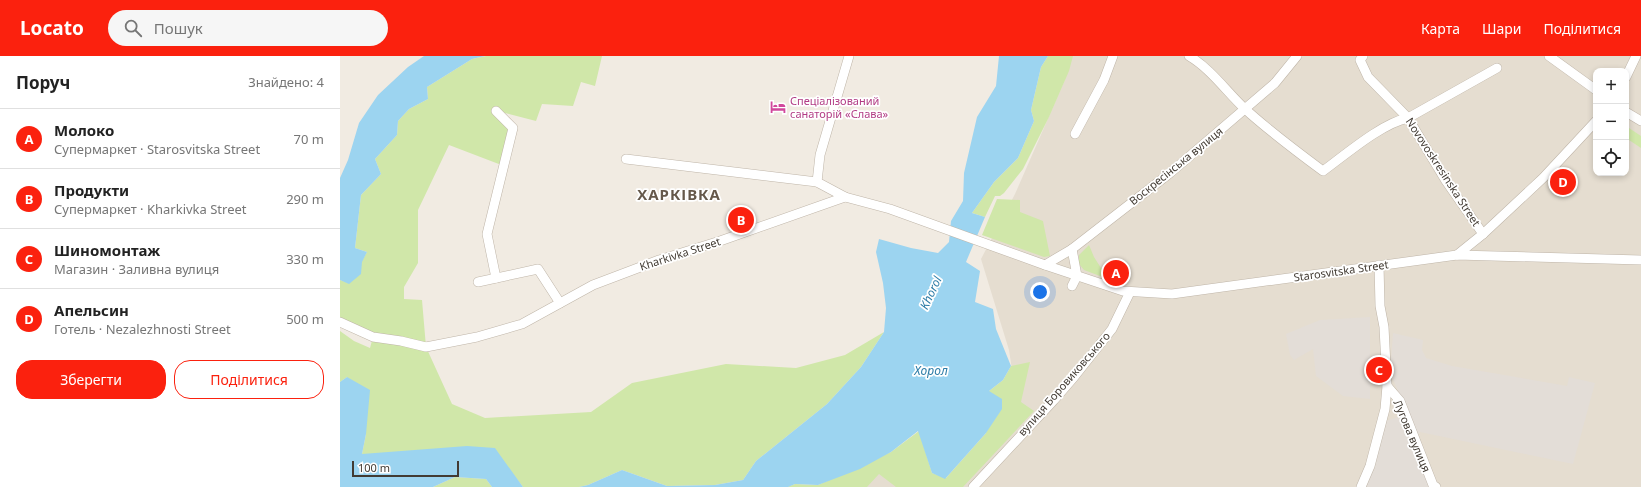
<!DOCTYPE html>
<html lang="uk">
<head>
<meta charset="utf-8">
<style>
  :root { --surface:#fff; --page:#f6f6f6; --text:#222; --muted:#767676; --line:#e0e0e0; --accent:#fb210e }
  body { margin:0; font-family:"Noto Sans",sans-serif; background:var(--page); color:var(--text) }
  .controls { position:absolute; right:12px; top:12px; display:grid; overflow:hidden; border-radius:8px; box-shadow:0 2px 6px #0003 }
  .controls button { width:36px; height:36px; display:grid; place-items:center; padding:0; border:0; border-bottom:1px solid var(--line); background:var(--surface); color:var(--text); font:20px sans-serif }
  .scale { position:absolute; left:12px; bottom:10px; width:107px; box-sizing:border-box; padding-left:4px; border:2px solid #423b33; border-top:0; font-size:11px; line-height:14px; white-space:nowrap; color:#423b33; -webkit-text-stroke:3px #fff; paint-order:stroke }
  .you { position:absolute; left:700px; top:236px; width:14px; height:14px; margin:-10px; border:3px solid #fff; border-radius:50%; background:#1a73e8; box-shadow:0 0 0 6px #1a73e833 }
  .badge { display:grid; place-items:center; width:26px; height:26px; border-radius:50%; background:var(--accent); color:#fff; font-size:13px; font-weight:700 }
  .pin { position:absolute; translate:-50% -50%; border:2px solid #fff; box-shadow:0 1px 4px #0006 }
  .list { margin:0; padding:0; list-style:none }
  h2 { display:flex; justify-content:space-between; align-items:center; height:52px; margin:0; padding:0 16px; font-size:17px }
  h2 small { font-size:13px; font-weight:400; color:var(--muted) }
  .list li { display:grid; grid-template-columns:26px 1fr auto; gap:12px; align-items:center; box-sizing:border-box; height:60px; padding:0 16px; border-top:1px solid var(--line) }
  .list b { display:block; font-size:15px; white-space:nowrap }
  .list p { margin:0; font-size:13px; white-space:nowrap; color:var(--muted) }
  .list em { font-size:13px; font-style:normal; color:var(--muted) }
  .actions { display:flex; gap:8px; padding:12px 16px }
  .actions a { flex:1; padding:9px 0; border:1px solid var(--accent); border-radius:16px; text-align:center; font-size:14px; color:var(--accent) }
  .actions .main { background:var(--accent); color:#fff }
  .icon { flex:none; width:22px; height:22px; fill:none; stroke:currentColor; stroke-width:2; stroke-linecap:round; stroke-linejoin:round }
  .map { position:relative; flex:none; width:1301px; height:431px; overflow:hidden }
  header { display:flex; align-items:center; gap:24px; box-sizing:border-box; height:56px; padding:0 20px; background:var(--accent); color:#fff }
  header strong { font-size:19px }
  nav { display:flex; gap:22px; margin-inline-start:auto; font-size:14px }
  .search { width:280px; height:36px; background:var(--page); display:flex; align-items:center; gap:10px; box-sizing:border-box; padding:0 14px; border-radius:22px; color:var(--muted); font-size:15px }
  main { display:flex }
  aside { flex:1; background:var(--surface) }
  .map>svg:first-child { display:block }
  .residential { fill:#e5ddd0; fill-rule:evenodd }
  .industrial { fill:#e3ddd7 }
  .green { fill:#d0e7a9 }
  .water { fill:#9cd4f0 }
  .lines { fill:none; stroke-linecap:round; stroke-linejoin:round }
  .minor-casing { stroke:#bfb5a8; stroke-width:10 }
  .minor { stroke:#fff; stroke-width:9 }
  .labels { text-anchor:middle; stroke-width:3.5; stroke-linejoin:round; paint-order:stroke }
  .hotel-label { font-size:11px; fill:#b23c85; stroke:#fff; text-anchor:start }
  .street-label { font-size:11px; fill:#423b33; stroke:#fff }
  .water-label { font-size:12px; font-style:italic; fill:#2b7ba6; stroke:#fff }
  .district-label { font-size:15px; font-weight:bold; letter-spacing:1px; fill:#65584a; stroke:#fff }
</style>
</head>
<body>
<header>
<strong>Locato</strong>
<div class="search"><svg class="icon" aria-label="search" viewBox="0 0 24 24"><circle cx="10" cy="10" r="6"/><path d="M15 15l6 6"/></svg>Пошук</div>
<nav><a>Карта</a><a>Шари</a><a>Поділитися</a></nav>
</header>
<main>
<aside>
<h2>Поруч<small>Знайдено: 4</small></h2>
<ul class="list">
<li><span class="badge">A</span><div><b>Молоко</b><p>Супермаркет · Starosvitska Street</p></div><em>70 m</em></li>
<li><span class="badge">B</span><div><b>Продукти</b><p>Супермаркет · Kharkivka Street</p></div><em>290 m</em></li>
<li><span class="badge">C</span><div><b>Шиномонтаж</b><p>Магазин · Заливна вулиця</p></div><em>330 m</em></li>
<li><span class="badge">D</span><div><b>Апельсин</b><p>Готель · Nezalezhnosti Street</p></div><em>500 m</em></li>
</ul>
<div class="actions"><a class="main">Зберегти</a><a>Поділитися</a></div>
</aside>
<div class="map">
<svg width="1301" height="431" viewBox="0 0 1301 431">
  <rect width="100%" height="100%" fill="#f1ebe2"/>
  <g class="residential">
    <path d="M 731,0 L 1301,0 L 1301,431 L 601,431 L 678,353 L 669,294 L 641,203 L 675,138 L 724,26 ZM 1256,15 L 1286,15 L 1286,117 L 1256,117 Z"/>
    <path d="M 541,414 L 594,431 L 506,431 Z"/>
  </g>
  <g class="industrial">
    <path d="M 1030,261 L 1030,343 L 1003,340 L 976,320 L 973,293 L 954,304 L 950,299 L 946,278 L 980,264 Z"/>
    <path d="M 1053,277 L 1083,284 L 1082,294 L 1086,302 L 1112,310 L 1227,330 L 1229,321 L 1255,327 L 1233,408 L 1080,376 L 1073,387 L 1095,431 L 1026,431 L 1036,404 L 1045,365 L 1063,360 L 1064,348 L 1050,317 Z"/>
  </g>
  <g class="green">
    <path d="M 146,0 L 262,0 L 255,30 L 241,26 L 233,50 L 202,48 L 196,65 L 157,55 L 173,72 L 164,110 L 109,89 L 78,154 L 78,207 L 64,231 L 64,243 L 82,244 L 86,291 L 112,348 L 145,362 L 251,356 L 292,327 L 386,308 L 456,312 L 505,299 L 544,276 L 521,311 L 487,348 L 416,405 L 403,424 L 375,429 L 327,430 L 282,414 L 248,429 L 239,431 L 183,431 L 169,413 L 22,398 L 26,378 L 7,321 L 0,326 L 0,275 L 14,285 L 30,292 L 33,281 L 0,266 L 0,224 L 9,227 L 27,196 L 15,192 L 21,139 L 41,118 L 35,103 L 57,79 L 58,65 L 69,53 L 88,43 L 87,31 L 132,3 Z"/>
    <path d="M 708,0 L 733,0 L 729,15 L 709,61 L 683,113 L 664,137 L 660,140 L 655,140 L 645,161 L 632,157 L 654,126 L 678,102 L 694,65 L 691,54 L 701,11 Z"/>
    <path d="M 1286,70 L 1301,80 L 1301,92 L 1286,82 Z"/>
    <path d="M 657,143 L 680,144 L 680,156 L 703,165 L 710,200 L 704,201 L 642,179 Z"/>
    <path d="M 749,189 L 754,201 L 768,223 L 744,214 L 739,208 L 739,199 Z"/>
    <path d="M 690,306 L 681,346 L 694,355 L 623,431 L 556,431 L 539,418 L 527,431 L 447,431 L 455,428 L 478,429 L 551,396 L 579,375 L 592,417 L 606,422 L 646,377 L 649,335 L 663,324 L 671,310 Z"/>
    <path d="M 115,421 L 146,423 L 152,431 L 93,431 Z"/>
  </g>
  <g class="water">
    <path d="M 84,0 L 145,0 L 132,3 L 87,31 L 88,43 L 69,53 L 58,65 L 57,79 L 35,103 L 41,118 L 21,139 L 15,192 L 27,196 L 22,206 L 21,218 L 9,228 L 0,224 L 0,122 L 8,104 L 19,67 L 38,39 L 68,11 Z"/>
    <path d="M 659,0 L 708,0 L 701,11 L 691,54 L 694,65 L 678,102 L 654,126 L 632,157 L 645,161 L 626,206 L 640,215 L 635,246 L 653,253 L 656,273 L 671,310 L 663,324 L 649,335 L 662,343 L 662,353 L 646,377 L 605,423 L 592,417 L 578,375 L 551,396 L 520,413 L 478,429 L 455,428 L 448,431 L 239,431 L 248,429 L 282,414 L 327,430 L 375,429 L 403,424 L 416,405 L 487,348 L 521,311 L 544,276 L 546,252 L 543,227 L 536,196 L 539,183 L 571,192 L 598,197 L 609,186 L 611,165 L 623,145 L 624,117 L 637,61 L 656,30 Z"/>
    <path d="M 7,321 L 30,334 L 26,378 L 22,398 L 127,390 L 155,392 L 183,431 L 152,431 L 146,423 L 115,421 L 93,431 L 0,431 L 0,326 Z"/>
  </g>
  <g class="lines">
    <defs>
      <g id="minor">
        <path d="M 849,0 C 871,13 886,35 904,52 C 929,75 956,95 983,115 C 1005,99 1042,67 1068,62 L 1157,12"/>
        <path d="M 1023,0 L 1020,4 L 1028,21 L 1068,62 L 1106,125 L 1143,178"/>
        <path d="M 1209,0 L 1256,34"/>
        <path d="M 1286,21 L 1296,0"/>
        <path d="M 156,55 L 173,72 L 147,178 L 156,222"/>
        <path d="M 1286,56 L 1301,65"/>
        <path d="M 735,78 L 764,24 L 773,0"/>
        <path d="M 286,103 L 477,126 L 505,141"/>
        <path d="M 477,126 L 480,99 L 509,0"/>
        <path d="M 1117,199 L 1143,178 L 1203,122 L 1256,65"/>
        <path d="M 705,209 L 732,193 L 830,117 L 935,27 L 957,0"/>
        <path d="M 138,226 L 198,213 L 220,247"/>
        <path d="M 732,230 L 737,220 L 732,193"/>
        <path d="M 0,266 L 33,281 L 61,285 L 86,291 L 137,281 L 182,268 L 253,229 L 319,204 L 380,185 L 505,141 L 550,153 L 705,209 L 783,235 L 832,238 L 1117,199 L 1301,204"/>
        <path d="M 1047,330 L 1060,345 L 1093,429 L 1096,431"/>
        <path d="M 633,431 L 714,344 L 734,321 L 772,273 L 790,236"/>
        <path d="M 1021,431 L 1030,410 L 1045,353 L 1047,330 L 1044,271 L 1040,250 L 1039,209"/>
      </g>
    </defs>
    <use href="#minor" class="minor-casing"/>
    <use href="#minor" class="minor"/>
  </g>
  <defs>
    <symbol id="hotel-bare" viewBox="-9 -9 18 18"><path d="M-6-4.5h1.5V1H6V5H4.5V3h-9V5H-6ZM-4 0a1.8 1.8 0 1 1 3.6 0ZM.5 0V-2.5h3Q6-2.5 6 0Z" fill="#d1479c" stroke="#fff" stroke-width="2.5" paint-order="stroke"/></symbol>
  </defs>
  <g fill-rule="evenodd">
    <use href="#hotel-bare" x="427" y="40" width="22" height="22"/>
  </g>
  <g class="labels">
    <g class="hotel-label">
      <text x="450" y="49">Спеціалізований<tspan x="450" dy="13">санаторій «Слава»</tspan></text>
    </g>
    <g class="street-label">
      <text transform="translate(836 110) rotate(-39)" y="4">Воскресінська вулиця</text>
      <text transform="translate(1103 116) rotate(57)" y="4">Novovoskresinska Street</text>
      <text transform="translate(340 198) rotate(-18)" y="4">Kharkivka Street</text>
      <text transform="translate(1001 215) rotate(-8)" y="4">Starosvitska Street</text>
      <text transform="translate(724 328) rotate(-49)" y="4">вулиця Боровиковського</text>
      <text transform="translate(1072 380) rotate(67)" y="4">Лугова вулиця</text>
    </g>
    <g class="water-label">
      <text transform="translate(591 237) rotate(-65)" y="4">Khorol</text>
      <text x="591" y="319">Хорол</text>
    </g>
    <g class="district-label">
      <text x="339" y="144">ХАРКІВКА</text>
    </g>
  </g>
</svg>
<div class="controls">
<button>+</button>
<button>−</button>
<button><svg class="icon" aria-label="locate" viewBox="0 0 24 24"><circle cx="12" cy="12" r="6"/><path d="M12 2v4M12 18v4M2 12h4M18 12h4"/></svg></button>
</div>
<div class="scale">100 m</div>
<div class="you"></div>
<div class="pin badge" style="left:776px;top:217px">A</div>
<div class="pin badge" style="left:401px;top:164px">B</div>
<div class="pin badge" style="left:1039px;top:314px">C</div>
<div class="pin badge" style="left:1223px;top:126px">D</div>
</div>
</main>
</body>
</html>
